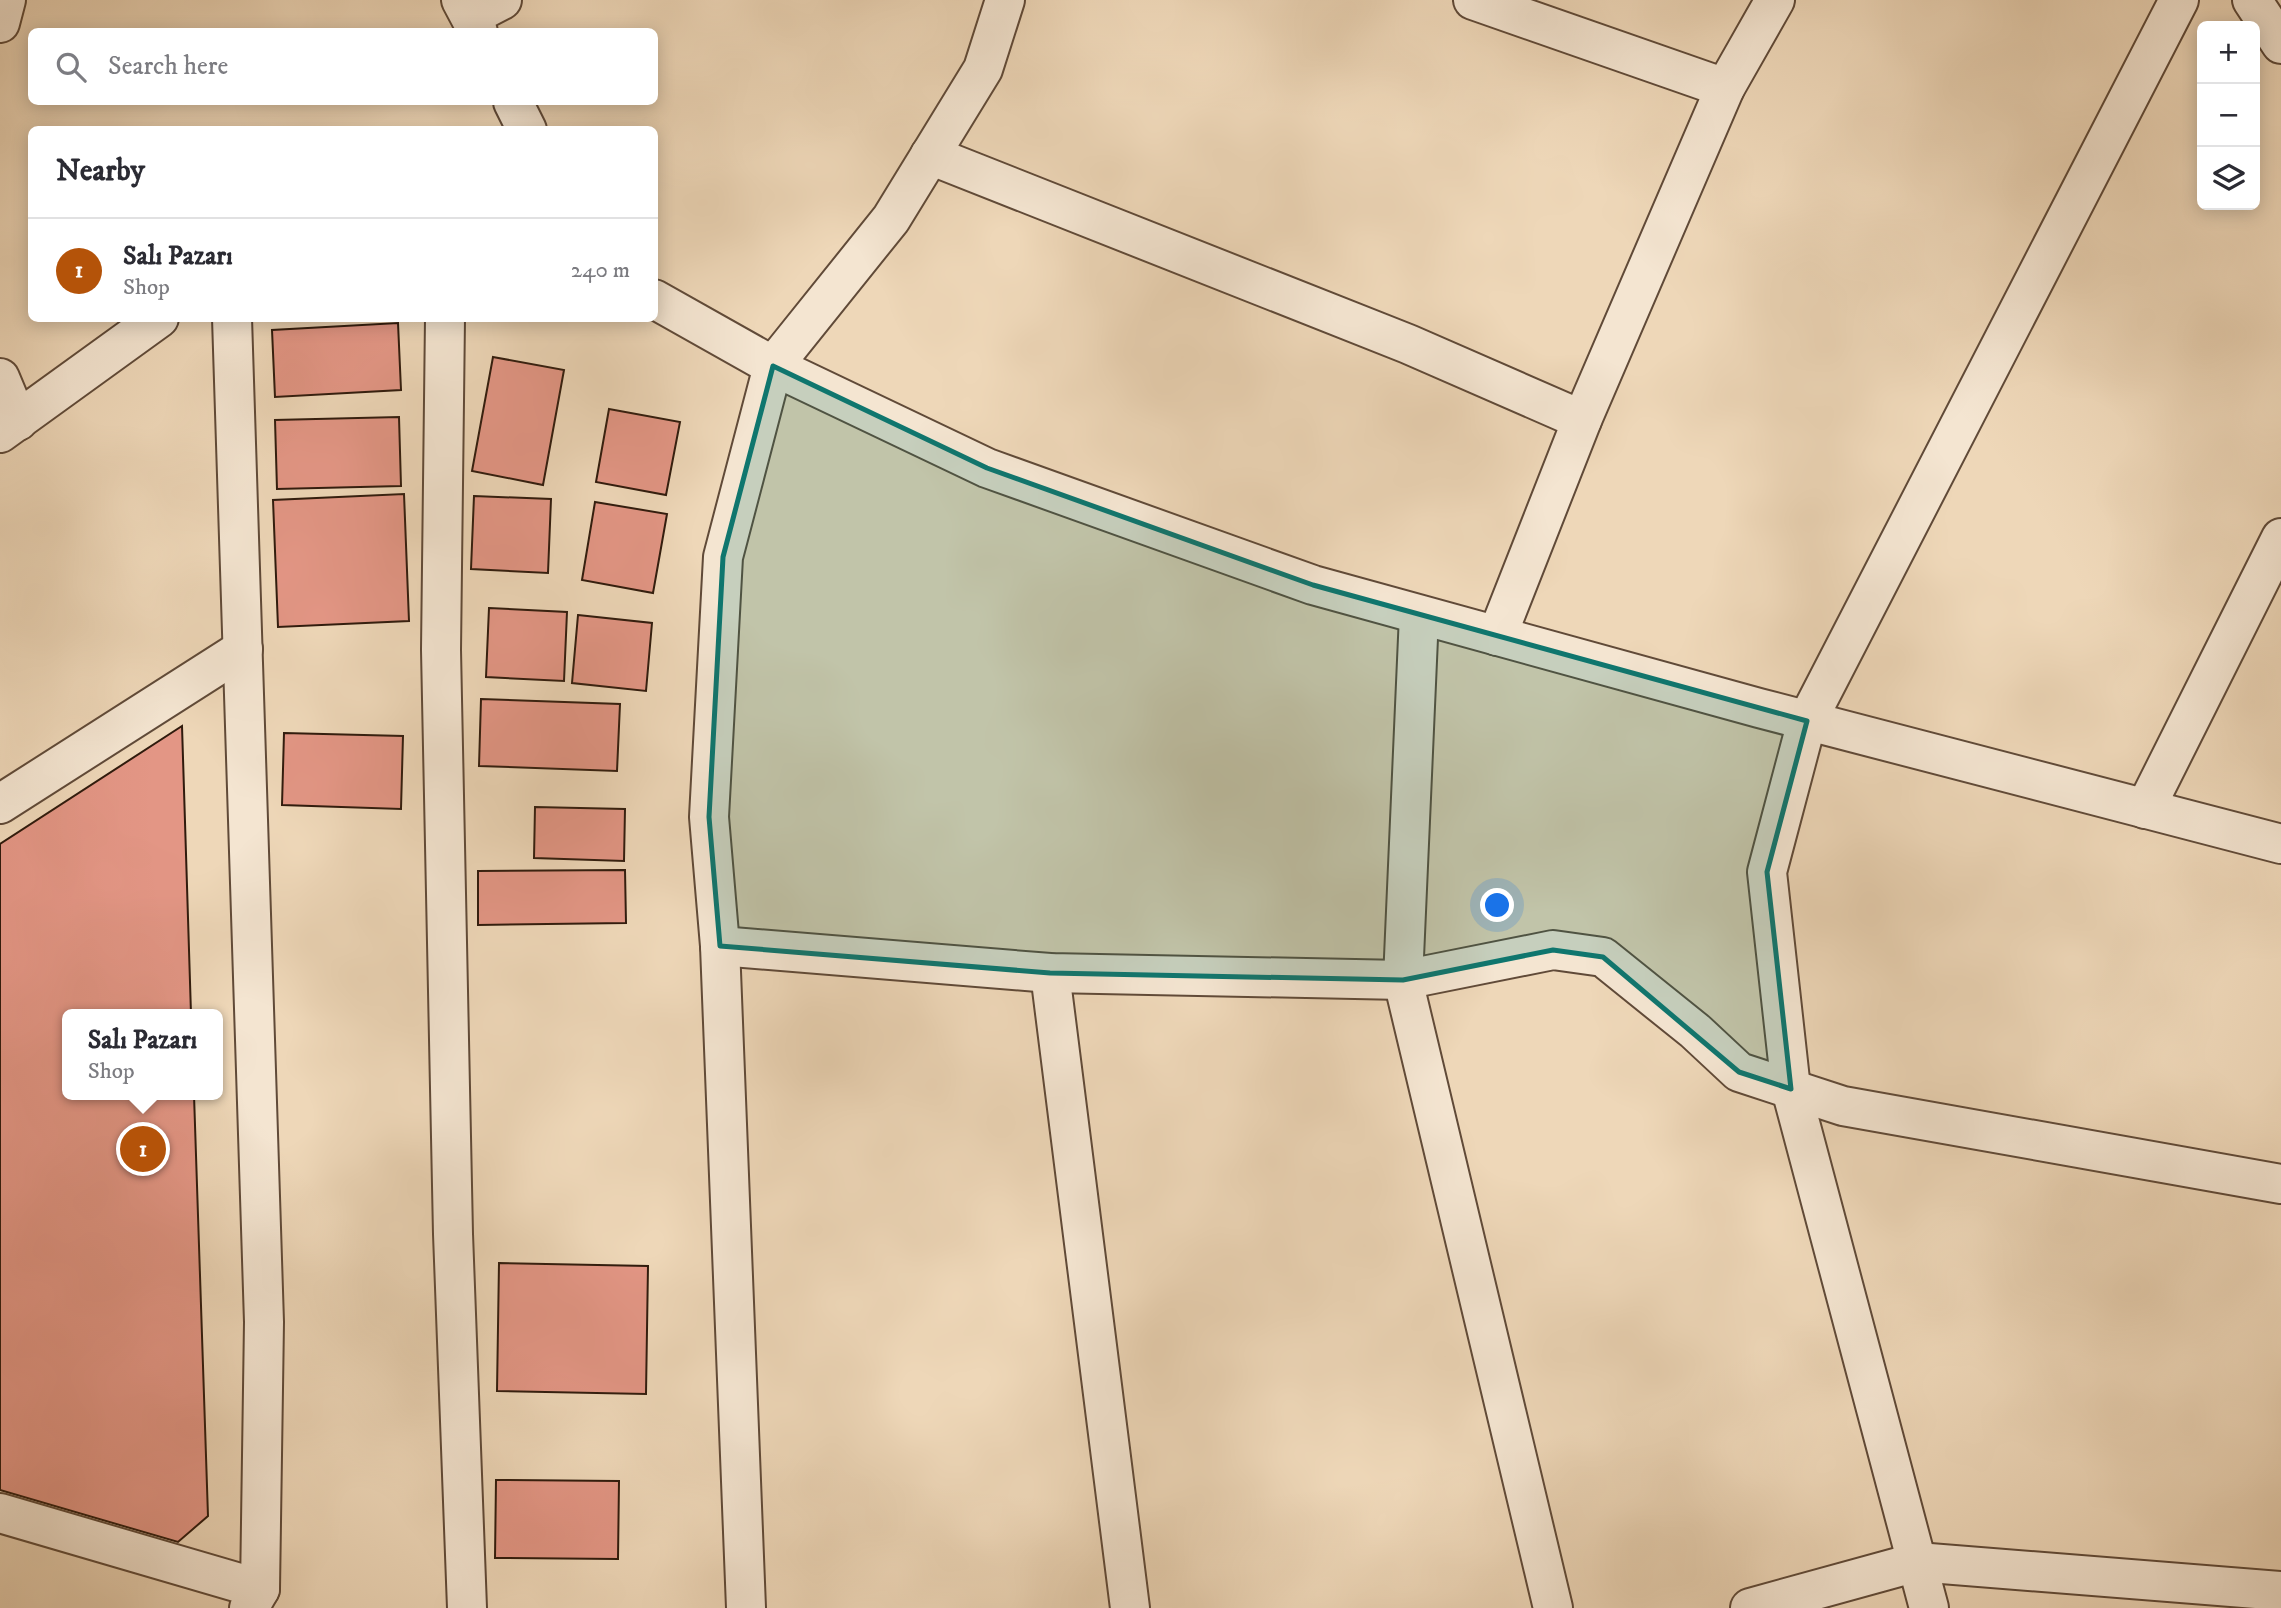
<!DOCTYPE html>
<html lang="en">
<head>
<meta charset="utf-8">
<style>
  :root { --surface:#fff; --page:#f2f2f3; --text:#2b2b33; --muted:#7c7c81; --line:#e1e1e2; --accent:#b45309 }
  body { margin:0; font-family:"IM FELL DW Pica",serif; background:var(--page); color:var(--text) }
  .controls { position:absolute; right:21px; top:21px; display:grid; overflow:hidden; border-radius:10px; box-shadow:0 4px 18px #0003 }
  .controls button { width:63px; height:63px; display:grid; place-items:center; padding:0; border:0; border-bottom:2px solid var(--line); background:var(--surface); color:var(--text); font:35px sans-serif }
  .you { position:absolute; left:1498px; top:906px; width:24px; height:24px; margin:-18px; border:5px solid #fff; border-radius:50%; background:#1a73e8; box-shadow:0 0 0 10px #1a73e833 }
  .badge { display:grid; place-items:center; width:46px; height:46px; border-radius:50%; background:var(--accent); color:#fff; font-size:23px; font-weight:700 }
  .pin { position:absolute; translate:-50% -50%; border:4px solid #fff; box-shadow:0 2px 7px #0006 }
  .popup { position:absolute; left:62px; top:1009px; width:161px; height:91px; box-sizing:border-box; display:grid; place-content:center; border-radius:10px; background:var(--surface); filter:drop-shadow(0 2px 5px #0005); font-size:23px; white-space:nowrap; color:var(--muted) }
  .popup b { font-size:26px; color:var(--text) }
  .popup::after { content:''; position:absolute; left:50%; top:100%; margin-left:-14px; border:14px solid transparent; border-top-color:var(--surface) }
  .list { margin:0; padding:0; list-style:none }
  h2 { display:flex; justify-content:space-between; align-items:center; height:91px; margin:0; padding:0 28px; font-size:30px }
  h2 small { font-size:23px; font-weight:400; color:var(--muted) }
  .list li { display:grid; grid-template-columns:46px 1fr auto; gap:21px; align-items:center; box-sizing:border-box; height:105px; padding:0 28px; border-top:2px solid var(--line) }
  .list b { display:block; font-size:26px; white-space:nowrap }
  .list p { margin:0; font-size:23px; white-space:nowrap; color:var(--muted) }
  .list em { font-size:23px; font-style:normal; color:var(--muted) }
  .icon { flex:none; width:38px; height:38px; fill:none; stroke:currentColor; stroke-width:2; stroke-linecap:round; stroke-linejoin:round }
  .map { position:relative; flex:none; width:2281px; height:1608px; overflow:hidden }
  .search { position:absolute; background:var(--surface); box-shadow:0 4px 18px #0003; left:28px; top:28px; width:630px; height:77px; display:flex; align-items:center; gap:18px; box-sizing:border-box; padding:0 24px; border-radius:10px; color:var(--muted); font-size:26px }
  .panel { position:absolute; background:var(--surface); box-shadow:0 4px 18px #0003; left:28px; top:126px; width:630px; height:196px; border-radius:10px }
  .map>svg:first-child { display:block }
  .building { fill:#e39685; stroke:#301b0d; stroke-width:2 }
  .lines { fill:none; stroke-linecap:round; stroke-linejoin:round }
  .minor-casing { stroke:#604a38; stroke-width:42 }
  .minor { stroke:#f4e5d1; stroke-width:38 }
  .marked { fill:#0f766e; fill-opacity:0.2; stroke:#0f766e; stroke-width:5; stroke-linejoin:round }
</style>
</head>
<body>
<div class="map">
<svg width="2281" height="1608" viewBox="0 0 2281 1608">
  <rect width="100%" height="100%" fill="#eed7b8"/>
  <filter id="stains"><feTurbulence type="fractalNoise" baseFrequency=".00286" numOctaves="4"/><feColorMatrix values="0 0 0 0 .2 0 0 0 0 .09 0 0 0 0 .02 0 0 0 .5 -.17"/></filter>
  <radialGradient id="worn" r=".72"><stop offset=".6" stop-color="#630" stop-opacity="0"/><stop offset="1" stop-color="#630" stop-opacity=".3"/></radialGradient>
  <g class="building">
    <path d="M 398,323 L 401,390 L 275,397 L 272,330 Z"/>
    <path d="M 493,357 L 564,370 L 543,485 L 472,471 Z"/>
    <path d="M 609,409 L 680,422 L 666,495 L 596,482 Z"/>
    <path d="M 399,417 L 401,486 L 277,489 L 275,420 Z"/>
    <path d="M 404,494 L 409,621 L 278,627 L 273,500 Z"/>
    <path d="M 474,496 L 551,499 L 548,573 L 471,569 Z"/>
    <path d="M 595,502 L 667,514 L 653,593 L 582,580 Z"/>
    <path d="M 489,608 L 567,612 L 564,681 L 486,677 Z"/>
    <path d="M 578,615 L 652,623 L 646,691 L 572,683 Z"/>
    <path d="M 481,699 L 620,704 L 617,771 L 479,766 Z"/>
    <path d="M 182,726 L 191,1014 L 68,1014 L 68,1095 L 194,1095 L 208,1516 L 178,1542 L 0,1490 L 0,844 Z"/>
    <path d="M 284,733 L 403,736 L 401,809 L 282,805 Z"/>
    <path d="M 535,807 L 625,809 L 624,861 L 534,858 Z"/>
    <path d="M 625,870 L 626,923 L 478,925 L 478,871 Z"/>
    <path d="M 499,1263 L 648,1266 L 646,1394 L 497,1391 Z"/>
    <path d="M 496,1480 L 619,1481 L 618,1559 L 495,1558 Z"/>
  </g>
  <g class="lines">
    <defs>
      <g id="minor">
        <path d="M 461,0 L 478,32"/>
        <path d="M 1473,0 L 1725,88"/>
        <path d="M 2252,0 L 2281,44"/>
        <path d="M 471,16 L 502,0"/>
        <path d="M 0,23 L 6,0"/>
        <path d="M 513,102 L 527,130"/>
        <path d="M 930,155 L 1408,344 L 1582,420"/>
        <path d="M 654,299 L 773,366 L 987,468 L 1313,585 L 1759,708 L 2281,844"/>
        <path d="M 232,318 L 264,1322 L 260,1589 L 249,1608"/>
        <path d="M 445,318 L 441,650 L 453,1234 L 467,1608"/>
        <path d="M 0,378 L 18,421"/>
        <path d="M 0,433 L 159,318"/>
        <path d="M 1419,615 L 1403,980 L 1553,1608"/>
        <path d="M 1497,636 L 1582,420 L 1725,88 L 1775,0"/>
        <path d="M 0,804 L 243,649"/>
        <path d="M 2145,809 L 2281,538"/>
        <path d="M 720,946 L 1050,973 L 1403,980 L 1553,950 L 1603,957 L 1695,1031 L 1739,1072 L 1843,1106 L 2281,1184"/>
        <path d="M 1050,973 L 1130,1608"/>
        <path d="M 0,1513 L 260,1589"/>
        <path d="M 746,1608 L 720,946 L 709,817 L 723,557 L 773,366 L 891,219 L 983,69 L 1005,0"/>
        <path d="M 1750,1608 L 1917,1562 L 2281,1591"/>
        <path d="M 1929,1608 L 1791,1089 L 1767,872 L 1807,721 L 2179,0"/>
      </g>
    </defs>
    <use href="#minor" class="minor-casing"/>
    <use href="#minor" class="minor"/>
  </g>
  <path class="marked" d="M 773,366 L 987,468 L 1313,585 L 1807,721 L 1767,872 L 1791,1089 L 1739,1072 L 1603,957 L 1553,950 L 1403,980 L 1050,973 L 720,946 L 709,817 L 723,557 Z"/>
  <rect width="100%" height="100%" filter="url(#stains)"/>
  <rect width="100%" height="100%" fill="url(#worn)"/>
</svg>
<div class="controls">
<button>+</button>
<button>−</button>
<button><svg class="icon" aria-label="layers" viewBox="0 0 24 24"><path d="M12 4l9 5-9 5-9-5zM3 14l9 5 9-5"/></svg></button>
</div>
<div class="you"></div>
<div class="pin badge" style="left:143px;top:1149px">1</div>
<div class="popup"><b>Salı Pazarı</b>Shop</div>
<div class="search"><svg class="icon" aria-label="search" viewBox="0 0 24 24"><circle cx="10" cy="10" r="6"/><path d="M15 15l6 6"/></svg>Search here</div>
<section class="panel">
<h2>Nearby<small></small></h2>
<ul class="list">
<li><span class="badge">1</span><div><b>Salı Pazarı</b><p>Shop</p></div><em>240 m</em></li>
</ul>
</section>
</div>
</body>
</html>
